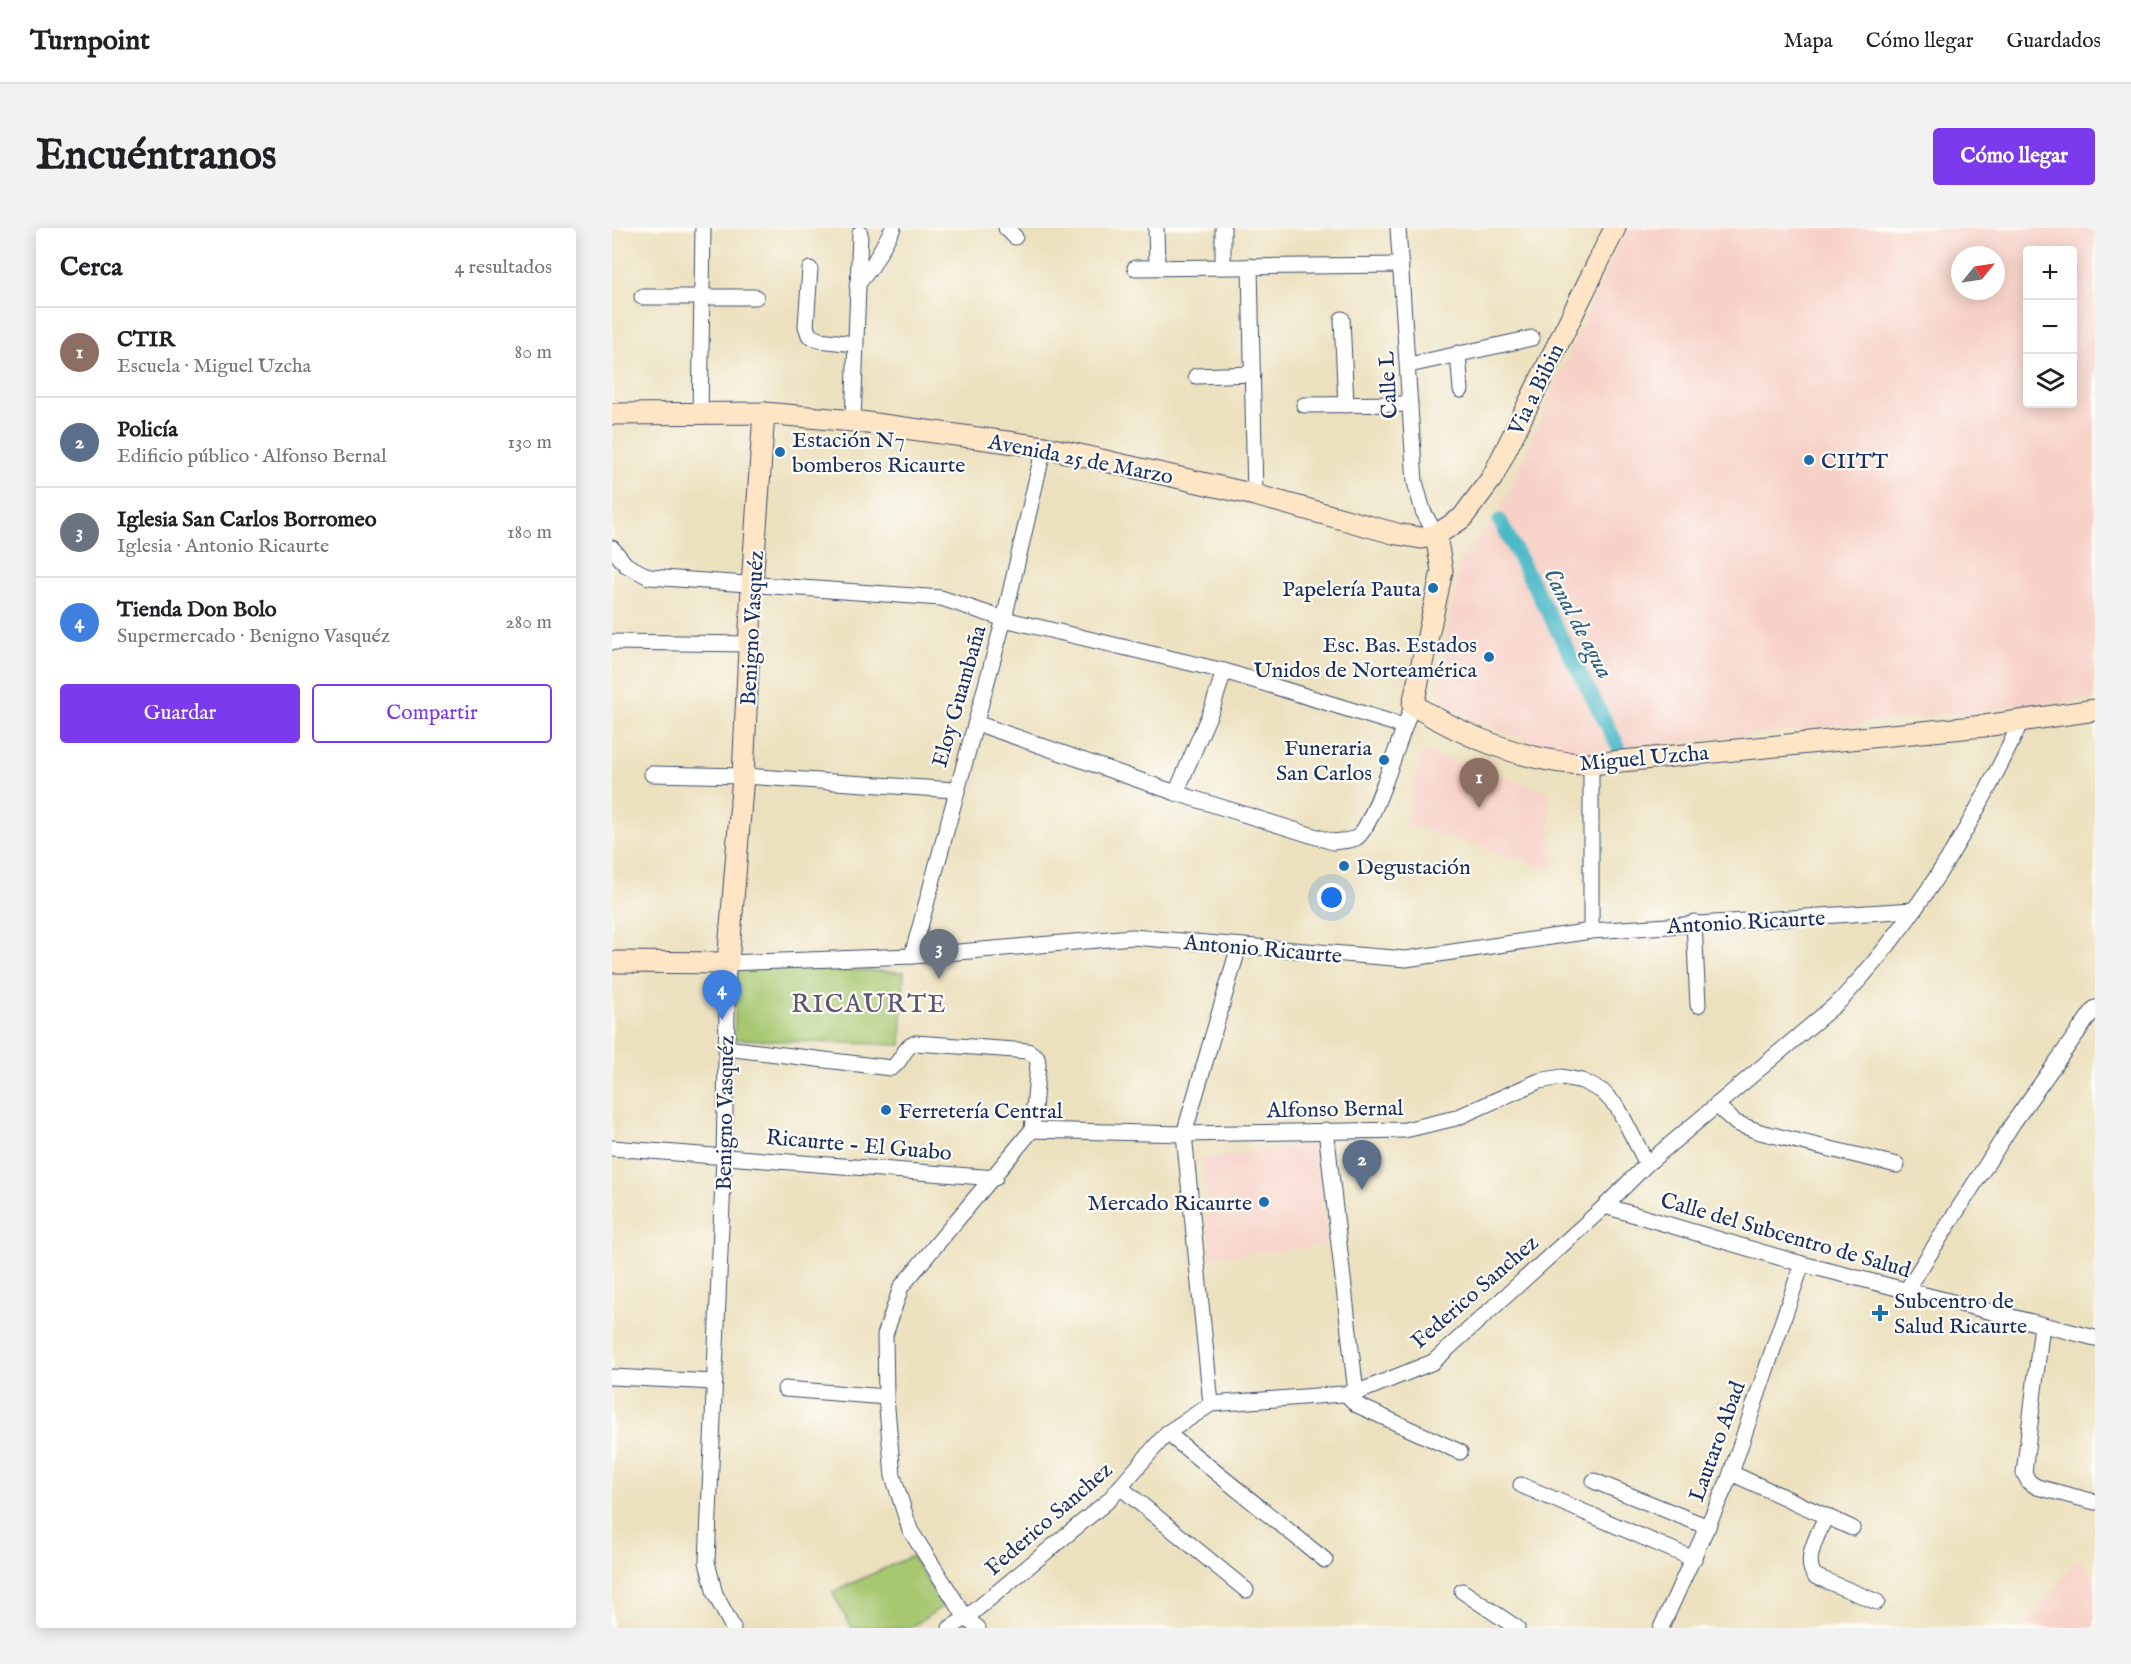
<!DOCTYPE html>
<html lang="es">
<head>
<meta charset="utf-8">
<style>
  :root { --surface:#fff; --page:#f2f2f2; --text:#202124; --muted:#757577; --line:#e0e0e0; --accent:#7c3aed }
  body { margin:0; font-family:"IM FELL English",serif; background:var(--page); color:var(--text) }
  .controls { position:absolute; right:18px; top:18px; display:grid; overflow:hidden; border-radius:6px; box-shadow:0 3px 15px #0003 }
  .controls button { width:54px; height:54px; display:grid; place-items:center; padding:0; border:0; border-bottom:2px solid var(--line); background:var(--surface); color:var(--text); font:30px sans-serif }
  .compass { position:absolute; left:1339px; top:18px; width:54px; height:54px; border-radius:50%; background:var(--surface); box-shadow:0 3px 15px #0003; rotate:60deg }
  .you { position:absolute; left:720px; top:670px; width:21px; height:21px; margin:-15px; border:4px solid #fff; border-radius:50%; background:#1a73e8; box-shadow:0 0 0 9px #1a73e833 }
  .badge { display:grid; place-items:center; width:39px; height:39px; border-radius:50%; background:var(--accent); color:#fff; font-size:20px; font-weight:700 }
  .pin { position:absolute; translate:-50% -50px; filter:drop-shadow(0 2px 3px #0008) }
  .pin::after { content:''; position:absolute; top:32px; width:21px; height:18px; background:inherit; clip-path:polygon(0 0,100% 0,50% 100%) }
  .list { margin:0; padding:0; list-style:none }
  h2 { display:flex; justify-content:space-between; align-items:center; height:78px; margin:0; padding:0 24px; font-size:26px }
  h2 small { font-size:20px; font-weight:400; color:var(--muted) }
  .list li { display:grid; grid-template-columns:39px 1fr auto; gap:18px; align-items:center; box-sizing:border-box; height:90px; padding:0 24px; border-top:2px solid var(--line) }
  .list b { display:block; font-size:22px; white-space:nowrap }
  .list p { margin:0; font-size:20px; white-space:nowrap; color:var(--muted) }
  .list em { font-size:20px; font-style:normal; color:var(--muted) }
  .actions { display:flex; gap:12px; padding:18px 24px }
  .actions a { flex:1; padding:14px 0; border:2px solid var(--accent); border-radius:6px; text-align:center; font-size:21px; color:var(--accent) }
  .actions .main { background:var(--accent); color:#fff }
  .icon { flex:none; width:33px; height:33px; fill:none; stroke:currentColor; stroke-width:2; stroke-linecap:round; stroke-linejoin:round }
  .map { position:relative; flex:none; width:1483px; height:1400px; overflow:hidden; border-radius:6px }
  header { display:flex; align-items:center; gap:36px; box-sizing:border-box; height:84px; padding:0 30px; background:var(--surface); border-bottom:2px solid var(--line) }
  header strong { font-size:28px }
  nav { display:flex; gap:33px; margin-inline-start:auto; font-size:21px }
  .intro { display:flex; align-items:center; justify-content:space-between; box-sizing:border-box; height:144px; padding:0 36px }
  h1 { margin:0; font-size:42px }
  .button { padding:15px 27px; border-radius:6px; background:var(--accent); color:#fff; font-size:21px; font-weight:700 }
  main { display:flex; gap:36px; padding:0 36px }
  aside { flex:1; background:var(--surface); border-radius:6px; box-shadow:0 3px 15px #0003 }
  .map>svg:first-child { display:block }
  .built { fill:#f7d1c7; fill-rule:evenodd }
  .green { fill:#a7c871; stroke:#617c68; stroke-width:1.5 }
  .lines { fill:none; stroke-linecap:round; stroke-linejoin:round }
  .canal { stroke:#4cb9c7; stroke-width:15 }
  .street-casing { stroke:#3a4a6c; stroke-width:17 }
  .secondary-casing { stroke:#3a4a6c; stroke-width:23 }
  .street { stroke:#fff; stroke-width:15 }
  .secondary { stroke:#fde5c5; stroke-width:21 }
  .poi-dot { fill:#1f6fb2; stroke:#fdfcf7; stroke-width:2 }
  .labels { text-anchor:middle; stroke-width:4.5; stroke-linejoin:round; paint-order:stroke }
  .street-label { font-size:22px; fill:#1b2f5e; stroke:#fdfcf7 }
  .poi-label { font-size:22px; fill:#1b2f5e; stroke:#fdfcf7; text-anchor:start }
  .water-label { font-size:24px; font-style:italic; fill:#2c5f83; stroke:#fdfcf7 }
  .quarter-label { font-size:26px; letter-spacing:1.5px; fill:#615471; stroke:#fdfcf7 }
</style>
</head>
<body>
<header>
<strong>Turnpoint</strong>
<nav><a>Mapa</a><a>Cómo llegar</a><a>Guardados</a></nav>
</header>
<div class="intro"><h1>Encuéntranos</h1><a class="button">Cómo llegar</a></div>
<main>
<aside>
<h2>Cerca<small>4 resultados</small></h2>
<ul class="list">
<li><span class="badge" style="background:#8d6e63">1</span><div><b>CTIR</b><p>Escuela · Miguel Uzcha</p></div><em>80 m</em></li>
<li><span class="badge" style="background:#5c6f8a">2</span><div><b>Policía</b><p>Edificio público · Alfonso Bernal</p></div><em>130 m</em></li>
<li><span class="badge" style="background:#6b7280">3</span><div><b>Iglesia San Carlos Borromeo</b><p>Iglesia · Antonio Ricaurte</p></div><em>180 m</em></li>
<li><span class="badge" style="background:#3f7fe0">4</span><div><b>Tienda Don Bolo</b><p>Supermercado · Benigno Vasquéz</p></div><em>280 m</em></li>
</ul>
<div class="actions"><a class="main">Guardar</a><a>Compartir</a></div>
</aside>
<div class="map">
<svg width="1483" height="1400" viewBox="0 0 1483 1400">
  <rect width="100%" height="100%" fill="#fdfcf7"/>
  <filter id="ink" filterUnits="userSpaceOnUse"><feTurbulence type="fractalNoise" baseFrequency=".0167" numOctaves="2"/><feDisplacementMap in="SourceGraphic" scale="12" xChannelSelector="R" yChannelSelector="G"/><feConvolveMatrix kernelMatrix="1 2 1 2 8 2 1 2 1" color-interpolation-filters="sRGB"/></filter>
  <filter id="wash" filterUnits="userSpaceOnUse"><feTurbulence type="fractalNoise" baseFrequency=".008" numOctaves="4" result="noise"/><feDisplacementMap in="SourceGraphic" scale="24" xChannelSelector="R" yChannelSelector="G"/><feGaussianBlur stdDeviation="1.35" result="paint"/><feColorMatrix in="noise" values="0 0 0 0 0 0 0 0 0 0 0 0 0 0 0 0 0 1.4 0 .05"/><feComposite in="paint" operator="in"/></filter>
  <g filter="url(#wash)">
    <rect width="100%" height="100%" fill="#ece1be"/>
    <g class="built">
      <path d="M 1013,0 L 1483,0 L 1483,471 L 968,525 L 946,524 L 872,497 L 829,477 L 825,463 L 847,336 L 885,289 ZM 1416,22 L 1460,22 L 1460,176 L 1416,176 ZM 1348,27 L 1384,27 L 1384,63 L 1348,63 Z"/>
      <path d="M 810,523 L 938,564 L 939,642 L 793,596 Z"/>
      <path d="M 706,915 L 714,1017 L 600,1030 L 589,931 Z"/>
      <path d="M 1467,1330 L 1483,1350 L 1483,1400 L 1412,1400 Z"/>
    </g>
    <g class="green">
      <path d="M 125,738 L 292,744 L 289,817 L 122,811 Z"/>
      <path d="M 300,1328 L 331,1378 L 298,1400 L 240,1400 L 220,1364 Z"/>
    </g>
    <g class="lines">
      <path class="canal" d="M 888,293 L 1006,518"/>
    </g>
  </g>
  <g filter="url(#ink)">
    <g class="lines">
      <defs>
        <g id="street">
          <path d="M 394,0 L 403,9"/>
          <path d="M 544,0 L 545,38"/>
          <path d="M 611,0 L 611,38"/>
          <path d="M 786,0 L 803,254 L 811,283 L 824,307"/>
          <path d="M 638,38 L 643,267"/>
          <path d="M 523,40 L 789,37"/>
          <path d="M 198,41 L 194,98 L 197,107 L 207,112 L 242,116"/>
          <path d="M 245,57 L 260,38 L 281,0"/>
          <path d="M 30,69 L 144,69"/>
          <path d="M 730,91 L 734,177"/>
          <path d="M 846,125 L 849,162"/>
          <path d="M 797,137 L 920,110"/>
          <path d="M 584,148 L 641,146"/>
          <path d="M 692,177 L 798,176"/>
          <path d="M 88,187 L 91,0"/>
          <path d="M 241,193 L 248,5"/>
          <path d="M 0,320 L 14,337 L 37,349 L 329,370 L 392,391 L 612,443 L 791,498"/>
          <path d="M 0,414 L 137,416"/>
          <path d="M 364,495 L 564,565 L 721,614 C 727,613 738,613 744,610 C 762,600 789,502 801,477"/>
          <path d="M 979,536 L 979,703"/>
          <path d="M 40,546 L 131,548 L 343,562"/>
          <path d="M 564,565 L 601,478 L 612,443"/>
          <path d="M 1082,694 L 1086,777"/>
          <path d="M 300,728 L 392,391 L 432,219"/>
          <path d="M 114,820 L 279,840 C 291,834 290,819 304,815 L 416,823 L 425,829 L 426,836 L 420,902"/>
          <path d="M 1104,877 L 1124,895 L 1148,904 L 1285,937"/>
          <path d="M 714,902 L 744,1165"/>
          <path d="M 0,920 L 383,950"/>
          <path d="M 993,978 L 1190,1036 L 1483,1110"/>
          <path d="M 1294,1063 L 1401,895 L 1483,780"/>
          <path d="M 1430,1097 L 1412,1245 L 1417,1254 L 1425,1259 L 1483,1274"/>
          <path d="M 0,1149 L 103,1154"/>
          <path d="M 173,1161 L 274,1169"/>
          <path d="M 734,1166 L 745,1177 L 848,1224"/>
          <path d="M 599,1176 L 572,906 L 627,718"/>
          <path d="M 555,1205 L 713,1332"/>
          <path d="M 1119,1245 L 1240,1300"/>
          <path d="M 982,1253 L 1096,1299"/>
          <path d="M 909,1257 L 1082,1331"/>
          <path d="M 508,1259 L 634,1362"/>
          <path d="M 1214,1288 C 1207,1305 1190,1332 1203,1348 L 1265,1374"/>
          <path d="M 850,1363 L 905,1400"/>
          <path d="M 121,1400 L 103,1366 L 95,1334 L 112,928 L 116,735 L 300,728 L 520,709 L 794,731 L 979,703 L 1301,682"/>
          <path d="M 338,1400 L 354,1390 L 497,1272 L 555,1205 L 599,1176 L 744,1165 L 821,1134 L 993,978 L 1035,936 L 1229,772 C 1306,690 1364,593 1410,491"/>
          <path d="M 366,1400 L 354,1390 L 298,1302 L 281,1248 L 274,1169 L 273,1107 L 289,1059 L 420,902 L 572,906 L 793,902 L 844,890 L 927,853 L 950,849 L 970,853 L 990,863 L 1006,880 L 1035,936"/>
          <path d="M 1049,1400 L 1117,1251 L 1190,1036"/>
        </g>
        <g id="secondary">
          <path d="M 0,186 L 152,185 L 241,193 L 432,219 L 643,267 L 785,306 L 809,310 L 824,307 L 850,290 L 880,250 L 1003,0"/>
          <path d="M 824,307 L 830,343 L 801,477 C 853,509 918,536 979,536 L 1372,498 L 1483,482"/>
          <path d="M 0,734 L 116,735 L 131,548 L 140,357 L 152,185"/>
        </g>
      </defs>
      <use href="#street" class="street-casing"/>
      <use href="#secondary" class="secondary-casing"/>
      <use href="#street" class="street"/>
      <use href="#secondary" class="secondary"/>
    </g>
  </g>
  <g class="poi-dot">
    <circle cx="168" cy="224" r="6"/>
    <circle cx="1197" cy="232" r="6"/>
    <circle cx="821" cy="360" r="6"/>
    <circle cx="877" cy="429" r="6"/>
    <circle cx="772" cy="532" r="6"/>
    <circle cx="732" cy="638" r="6"/>
    <circle cx="274" cy="882" r="6"/>
    <circle cx="652" cy="974" r="6"/>
    <path d="M1265 1076h6v6h6v6h-6v6h-6v-6h-6v-6h6z"/>
  </g>
  <g class="labels">
    <g class="street-label">
      <text transform="translate(775 157) rotate(-93)" y="8">Calle L</text>
      <text transform="translate(923 161) rotate(-64)" y="8">Via a Bibin</text>
      <text transform="translate(469 230) rotate(11)" y="8">Avenida 25 de Marzo</text>
      <text transform="translate(139 400) rotate(-87)" y="8">Benigno Vasquéz</text>
      <text transform="translate(346 468) rotate(-74)" y="8">Eloy Guambaña</text>
      <text transform="translate(1032 529) rotate(-5)" y="8">Miguel Uzcha</text>
      <text transform="translate(1134 693) rotate(-3)" y="8">Antonio Ricaurte</text>
      <text transform="translate(651 720) rotate(5)" y="8">Antonio Ricaurte</text>
      <text transform="translate(723 880) rotate(-1)" y="8">Alfonso Bernal</text>
      <text transform="translate(112 885) rotate(-89)" y="8">Benigno Vasquéz</text>
      <text transform="translate(247 916) rotate(5)" y="8">Ricaurte - El Guabo</text>
      <text transform="translate(1174 1006) rotate(16)" y="8">Calle del Subcentro de Salud</text>
      <text transform="translate(862 1063) rotate(-41)" y="8">Federico Sanchez</text>
      <text transform="translate(1104 1213) rotate(-70)" y="8">Lautaro Abad</text>
      <text transform="translate(436 1290) rotate(-41)" y="8">Federico Sanchez</text>
    </g>
    <g class="poi-label">
      <text x="180" y="219">Estación N7<tspan x="180" dy="25">bomberos Ricaurte</tspan></text>
      <text x="1209" y="240">CIITT</text>
      <text x="809" y="368" text-anchor="end">Papelería Pauta</text>
      <text x="865" y="424" text-anchor="end">Esc. Bas. Estados<tspan x="865" dy="25">Unidos de Norteamérica</tspan></text>
      <text x="760" y="527" text-anchor="end">Funeraria<tspan x="760" dy="25">San Carlos</tspan></text>
      <text x="744" y="646">Degustación</text>
      <text x="286" y="890">Ferretería Central</text>
      <text x="640" y="982" text-anchor="end">Mercado Ricaurte</text>
      <text x="1282" y="1080">Subcentro de<tspan x="1282" dy="25">Salud Ricaurte</tspan></text>
    </g>
    <g class="water-label">
      <text transform="translate(967 395) rotate(62)" y="8">Canal de agua</text>
    </g>
    <g class="quarter-label">
      <text x="257" y="784">RICAURTE</text>
    </g>
  </g>
</svg>
<div class="controls">
<button>+</button>
<button>−</button>
<button><svg class="icon" aria-label="layers" viewBox="0 0 24 24"><path d="M12 4l9 5-9 5-9-5zM3 14l9 5 9-5"/></svg></button>
</div>
<svg class="compass" viewBox="-18 -18 36 36"><path d="M0-13l5 13h-10z" fill="#e53935"/><path d="M0 13l5-13h-10z" fill="#757577"/></svg>
<div class="you"></div>
<div class="pin badge" style="left:867px;top:580px;background:#8d6e63">1</div>
<div class="pin badge" style="left:750px;top:962px;background:#5c6f8a">2</div>
<div class="pin badge" style="left:327px;top:751px;background:#6b7280">3</div>
<div class="pin badge" style="left:110px;top:792px;background:#3f7fe0">4</div>
</div>
</main>
</body>
</html>
